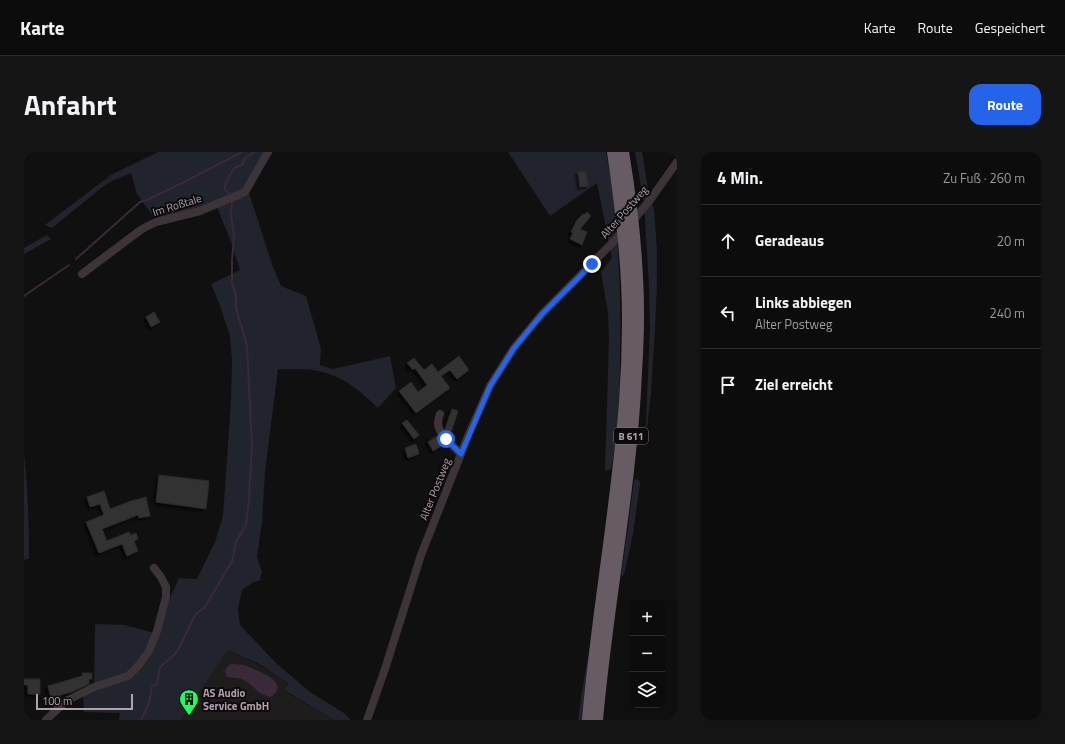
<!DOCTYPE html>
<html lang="de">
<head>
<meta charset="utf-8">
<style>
  :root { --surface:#0d0c0c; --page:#161515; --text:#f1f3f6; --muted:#9a9b9d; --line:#2d2c2d; --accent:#2563eb }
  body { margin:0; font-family:"Titillium Web",sans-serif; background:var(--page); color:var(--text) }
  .controls { position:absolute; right:12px; bottom:12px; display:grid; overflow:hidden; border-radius:8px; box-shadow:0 4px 16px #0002 }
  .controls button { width:36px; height:36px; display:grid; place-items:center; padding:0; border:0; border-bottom:1px solid var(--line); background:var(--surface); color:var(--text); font:20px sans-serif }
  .scale { position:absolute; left:12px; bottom:10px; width:97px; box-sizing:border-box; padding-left:4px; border:2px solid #b3a0ad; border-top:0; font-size:11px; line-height:14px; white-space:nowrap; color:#b3a0ad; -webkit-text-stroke:3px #0c0b0b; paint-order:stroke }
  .stop { position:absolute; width:12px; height:12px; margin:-9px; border:3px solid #2563eb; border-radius:50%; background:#fff }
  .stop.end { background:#2563eb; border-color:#fff; box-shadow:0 1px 4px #0008 }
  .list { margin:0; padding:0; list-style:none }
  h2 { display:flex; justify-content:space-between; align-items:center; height:52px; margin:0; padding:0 16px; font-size:17px }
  h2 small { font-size:13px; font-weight:400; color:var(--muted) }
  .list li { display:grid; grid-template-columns:26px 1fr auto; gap:12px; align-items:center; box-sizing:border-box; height:72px; padding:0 16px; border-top:1px solid var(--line) }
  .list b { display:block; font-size:15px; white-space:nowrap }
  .list p { margin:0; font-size:13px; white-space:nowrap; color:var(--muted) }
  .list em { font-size:13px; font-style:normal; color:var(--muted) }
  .icon { flex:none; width:22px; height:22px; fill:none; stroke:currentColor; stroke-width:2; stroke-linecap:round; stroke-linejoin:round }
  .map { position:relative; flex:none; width:653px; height:568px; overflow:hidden; border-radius:12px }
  header { display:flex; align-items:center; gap:24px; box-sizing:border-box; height:56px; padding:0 20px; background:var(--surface); border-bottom:1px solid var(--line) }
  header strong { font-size:19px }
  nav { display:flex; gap:22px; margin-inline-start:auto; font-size:14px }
  .intro { display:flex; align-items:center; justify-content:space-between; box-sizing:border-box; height:96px; padding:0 24px }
  h1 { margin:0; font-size:28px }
  .button { padding:10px 18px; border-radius:12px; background:var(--accent); color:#fff; font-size:14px; font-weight:700 }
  main { display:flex; gap:24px; padding:0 24px }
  aside { flex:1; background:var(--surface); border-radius:12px; box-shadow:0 4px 16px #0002 }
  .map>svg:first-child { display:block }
  .built { fill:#1e1c1d }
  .green { fill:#21242c }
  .water { fill:#3a2939 }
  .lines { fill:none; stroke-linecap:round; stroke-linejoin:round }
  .stream { stroke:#3a2939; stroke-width:2 }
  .building { fill:#333032; stroke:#2d2a2b; filter:url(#shadow) }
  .minor { stroke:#3c3439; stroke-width:8 }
  .highway { stroke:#685c64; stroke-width:12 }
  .route { stroke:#2563eb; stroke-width:5 }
  .labels { text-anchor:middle; stroke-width:4; stroke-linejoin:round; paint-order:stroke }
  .shield { fill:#0c0b0b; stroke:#81737c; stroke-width:1 }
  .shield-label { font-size:10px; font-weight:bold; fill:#b3a0ad }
  .street-label { font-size:11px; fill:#b3a0ad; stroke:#0c0b0b }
  .poi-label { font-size:11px; font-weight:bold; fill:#b3a0ad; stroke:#0c0b0b; text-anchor:start }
</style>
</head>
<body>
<header>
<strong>Karte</strong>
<nav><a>Karte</a><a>Route</a><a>Gespeichert</a></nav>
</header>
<div class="intro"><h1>Anfahrt</h1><a class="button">Route</a></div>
<main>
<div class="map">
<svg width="653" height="568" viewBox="0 0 653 568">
  <defs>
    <filter id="shadow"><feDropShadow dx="-2.5" dy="2.5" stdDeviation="1" flood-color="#0009"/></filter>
  </defs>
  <rect width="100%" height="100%" fill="#111010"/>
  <path class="built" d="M 204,498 L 235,513 L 264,531 L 260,539 L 310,568 L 157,568 Z"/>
  <g class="green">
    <path d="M 134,0 L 245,0 L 224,38 L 249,115 L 257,134 L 282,144 L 297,197 L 296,213 L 309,217 L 366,204 L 372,236 L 354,256 C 335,238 321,225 294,219 C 284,216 265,218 254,217 L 241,320 L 238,370 L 233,405 L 238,420 L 236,428 L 228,431 L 218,438 L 214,457 L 216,473 L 253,512 L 286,540 L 320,561 L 327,568 L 310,568 L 260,538 L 264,531 L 235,512 L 204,498 L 157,568 L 95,568 L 96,561 L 60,560 L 59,543 L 70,537 L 71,472 L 101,473 L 134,482 L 145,448 L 155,426 L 173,427 L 191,390 L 199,364 L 207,249 L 208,209 L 206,184 L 195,151 L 187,132 L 216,118 L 208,93 L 192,52 L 133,70 L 113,42 L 107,21 L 90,28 L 81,33 L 28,76 L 21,73 L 87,23 Z"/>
    <path d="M 484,0 L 582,0 C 584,13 587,26 589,39 C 595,93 597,148 596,202 C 596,239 595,281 587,317 L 581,319 L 585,186 L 584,161 L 577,120 L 588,106 L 573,31 L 526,64 Z"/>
    <path d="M 611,0 L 618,0 L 626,48 L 630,57 L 633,98 L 633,134 L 631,176 L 627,240 L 621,294 L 626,175 L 625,134 L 620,51 Z"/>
    <path d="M 23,83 L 27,87 L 0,102 L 0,96 Z"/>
    <path d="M 0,302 C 4,337 5,372 5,407 L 0,408 Z"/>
    <path d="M 612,327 L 615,328 L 616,331 L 609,382 L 600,423 L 598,424 L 597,423 L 603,382 L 610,329 Z"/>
    <path d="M 567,489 L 560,568 L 554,568 L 558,539 Z"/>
  </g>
  <path class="water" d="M 206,512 C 211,512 215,512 219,513 C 225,514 229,517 234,519 C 246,524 263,533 247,545 C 233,543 231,534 220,528 C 215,525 207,527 202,524 L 201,518 Z"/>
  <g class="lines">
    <g class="stream">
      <path d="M 205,41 L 201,38 C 200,31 207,22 210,16 L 218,13 L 221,6 L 231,0"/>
      <path d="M 52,107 L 116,50 L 125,47 L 160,30 L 218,0"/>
      <path d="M 0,144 L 45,113"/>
      <path d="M 117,568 L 125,551 L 128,535 L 133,532 L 136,515 L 149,504 L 154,498 L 171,463 L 181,455 L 208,409 L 212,390 L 222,373 L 225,347 L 228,295 L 223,193 L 212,156 L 212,144 L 208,130 L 208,108 L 210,85 L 207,63 L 208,50"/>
    </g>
  </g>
  <g class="building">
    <path d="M 562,19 L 564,34 L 556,35 L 554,20 Z"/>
    <path d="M 563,60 L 567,64 L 556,77 L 563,80 L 558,93 L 546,87 L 549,81 L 547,80 L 553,68 L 559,62 L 560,63 Z"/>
    <path d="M 130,160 L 136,170 L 127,175 L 122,165 Z"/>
    <path d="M 435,204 L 445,218 L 433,227 L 426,218 L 417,224 L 426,236 L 392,261 L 375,239 L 387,230 L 394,240 L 403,233 L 391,216 L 389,218 L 383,211 L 390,206 L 400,218 L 408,212 L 414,220 Z"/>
    <path d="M 428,257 L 434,259 L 427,280 L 422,278 L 421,277 Z"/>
    <path d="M 383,268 L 395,283 L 390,287 L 378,271 Z"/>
    <path d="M 413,284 L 419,293 L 409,299 L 404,290 Z"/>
    <path d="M 392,292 L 395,302 L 384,306 L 381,296 Z"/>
    <path d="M 135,323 L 185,329 L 182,357 L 132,350 Z"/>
    <path d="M 80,339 L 86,357 L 107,349 L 122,345 L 126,364 L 115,366 L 114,363 L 78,377 L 83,389 L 105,380 L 107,383 L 112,381 L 114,387 L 110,389 L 114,399 L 103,404 L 98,392 L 75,401 L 62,370 L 80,363 L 76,352 L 66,355 L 63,345 Z"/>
    <path d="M 58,521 L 68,521 L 68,527 L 65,527 L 65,532 L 48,540 L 36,543 L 37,546 L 34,549 L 28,551 L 24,534 L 58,524 Z"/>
    <path d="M 0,527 L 16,527 L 16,542 L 4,542 L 4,533 L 0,533 Z"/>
  </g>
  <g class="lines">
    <g class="minor">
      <path d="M 608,70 L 626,48 L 653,10"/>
      <path d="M 58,122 L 118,77 L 132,70 L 176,59 L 221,40 L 244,0"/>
      <path d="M 416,262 C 415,265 414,268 414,271 C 414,282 430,295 437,302"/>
      <path d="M 22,568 L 42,549 L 70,535 L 104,524 L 114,514 L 125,499 L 133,479 L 142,445 L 142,435 L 137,425 L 130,416"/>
      <path d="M 343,568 L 361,517 L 397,403 L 444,284 L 466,234 L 490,196 L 518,162 L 600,79"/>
    </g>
    <g class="highway">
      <path d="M 564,568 C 573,462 593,356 601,250 C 603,223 604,195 604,168 C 604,112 597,56 589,0"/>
      <path d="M 573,568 C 583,452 607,337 612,220 C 614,189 615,157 613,126 C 611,84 606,42 599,0"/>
    </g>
  </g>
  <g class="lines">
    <path class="route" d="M 422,287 L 437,302 L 466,234 L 490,196 L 518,162 L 568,112"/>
  </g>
  <defs>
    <symbol id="building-pin" viewBox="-11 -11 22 30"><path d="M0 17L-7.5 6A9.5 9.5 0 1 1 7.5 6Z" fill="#1aff60" stroke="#0c0b0b"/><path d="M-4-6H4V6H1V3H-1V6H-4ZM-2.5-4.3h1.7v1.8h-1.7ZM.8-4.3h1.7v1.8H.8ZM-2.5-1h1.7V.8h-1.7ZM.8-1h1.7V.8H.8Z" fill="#111"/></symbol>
  </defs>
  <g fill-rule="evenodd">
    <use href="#building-pin" x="154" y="536" width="22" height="30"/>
  </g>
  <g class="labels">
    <rect class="shield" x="590" y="276" width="34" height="16" rx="3"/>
    <g class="shield-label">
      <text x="607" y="288">B 611</text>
    </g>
    <g class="street-label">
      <text transform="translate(153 53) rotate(-17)" y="4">Im Roßtale</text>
      <text transform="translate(600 60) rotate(-49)" y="4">Alter Postweg</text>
      <text transform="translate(411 337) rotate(-68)" y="4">Alter Postweg</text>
    </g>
    <g class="poi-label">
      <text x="179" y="545">AS Audio<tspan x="179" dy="13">Service GmbH</tspan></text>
    </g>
  </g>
</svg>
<div class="controls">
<button>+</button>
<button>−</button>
<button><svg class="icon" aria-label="layers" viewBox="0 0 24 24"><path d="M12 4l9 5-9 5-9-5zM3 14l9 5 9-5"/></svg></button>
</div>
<div class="scale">100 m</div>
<div class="stop" style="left:422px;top:287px"></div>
<div class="stop end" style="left:568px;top:112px"></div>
</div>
<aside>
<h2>4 Min.<small>Zu Fuß · 260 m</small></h2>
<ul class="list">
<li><svg class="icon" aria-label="ahead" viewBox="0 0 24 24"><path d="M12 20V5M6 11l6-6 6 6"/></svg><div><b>Geradeaus</b></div><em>20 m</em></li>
<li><svg class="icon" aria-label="left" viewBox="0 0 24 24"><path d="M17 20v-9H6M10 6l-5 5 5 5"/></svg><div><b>Links abbiegen</b><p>Alter Postweg</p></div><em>240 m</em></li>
<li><svg class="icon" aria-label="arrive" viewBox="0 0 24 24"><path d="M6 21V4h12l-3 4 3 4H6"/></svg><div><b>Ziel erreicht</b></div></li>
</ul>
</aside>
</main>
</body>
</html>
